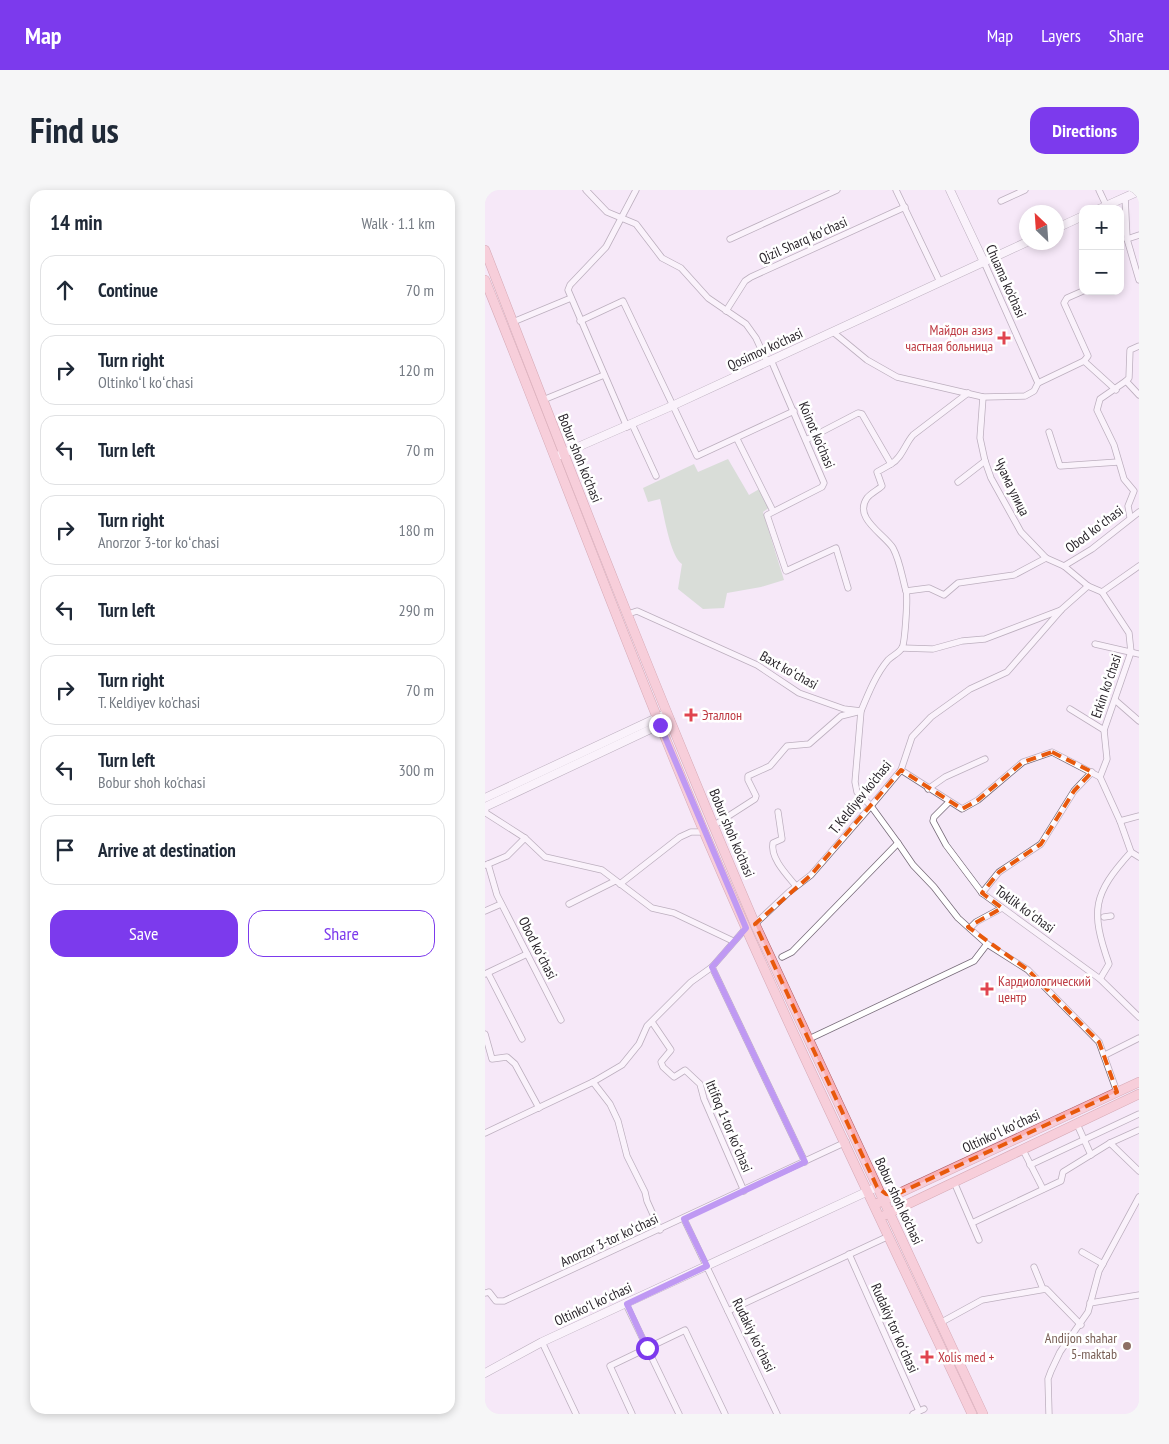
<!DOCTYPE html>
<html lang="en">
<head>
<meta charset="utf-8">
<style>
  :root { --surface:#fff; --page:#f6f6f7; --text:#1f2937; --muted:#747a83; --line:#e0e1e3; --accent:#7c3aed }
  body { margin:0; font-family:"PT Sans Narrow",sans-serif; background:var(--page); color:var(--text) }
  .controls { position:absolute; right:15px; top:15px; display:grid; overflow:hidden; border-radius:10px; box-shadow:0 2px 8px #0003 }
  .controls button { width:45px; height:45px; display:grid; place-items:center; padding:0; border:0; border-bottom:1px solid var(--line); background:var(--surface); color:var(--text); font:25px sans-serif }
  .compass { position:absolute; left:534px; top:15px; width:45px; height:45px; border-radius:50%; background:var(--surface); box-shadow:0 2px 8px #0003; rotate:335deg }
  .stop { position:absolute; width:15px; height:15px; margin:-11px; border:4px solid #7c3aed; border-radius:50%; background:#fff }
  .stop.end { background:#7c3aed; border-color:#fff; box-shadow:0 1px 5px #0008 }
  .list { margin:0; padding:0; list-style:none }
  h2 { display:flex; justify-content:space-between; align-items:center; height:65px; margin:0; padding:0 20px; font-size:21px }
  h2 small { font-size:16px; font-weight:400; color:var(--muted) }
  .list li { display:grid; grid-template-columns:32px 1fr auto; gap:15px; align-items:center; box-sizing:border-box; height:70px; margin:0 10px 10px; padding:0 10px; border:1px solid var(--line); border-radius:15px }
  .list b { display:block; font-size:19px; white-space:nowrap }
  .list p { margin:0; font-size:16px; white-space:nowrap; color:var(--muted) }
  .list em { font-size:16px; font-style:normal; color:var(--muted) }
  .actions { display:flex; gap:10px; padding:15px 20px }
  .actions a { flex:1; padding:11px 0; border:1px solid var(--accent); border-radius:15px; text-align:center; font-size:18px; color:var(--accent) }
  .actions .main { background:var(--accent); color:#fff }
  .icon { flex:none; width:28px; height:28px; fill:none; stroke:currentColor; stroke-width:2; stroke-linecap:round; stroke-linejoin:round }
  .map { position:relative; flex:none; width:654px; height:1224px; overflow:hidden; border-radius:15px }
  header { display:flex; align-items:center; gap:30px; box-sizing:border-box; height:70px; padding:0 25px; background:var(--accent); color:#fff }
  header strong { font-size:24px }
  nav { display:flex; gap:28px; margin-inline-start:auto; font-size:18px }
  .intro { display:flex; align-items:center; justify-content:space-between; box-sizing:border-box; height:120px; padding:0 30px }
  h1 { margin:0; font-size:35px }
  .button { padding:12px 22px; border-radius:15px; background:var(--accent); color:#fff; font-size:18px; font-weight:700 }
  main { display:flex; gap:30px; padding:0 30px }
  aside { flex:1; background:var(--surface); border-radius:15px; box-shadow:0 2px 8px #0003 }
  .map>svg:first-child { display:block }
  .green { fill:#b5d0b2 }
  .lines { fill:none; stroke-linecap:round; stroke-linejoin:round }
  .street-casing { stroke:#776b79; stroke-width:7 }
  .secondary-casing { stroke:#776b79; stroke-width:9 }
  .primary-casing { stroke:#ae5d65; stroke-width:10 }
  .street { stroke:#fff; stroke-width:5.5 }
  .secondary { stroke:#fff; stroke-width:8 }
  .primary { stroke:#f9b0b5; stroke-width:9 }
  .route { stroke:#7c3aed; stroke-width:6 }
  .marked { fill:none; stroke:#e8590c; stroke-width:4; stroke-dasharray:10 6; stroke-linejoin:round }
  .health-dot { fill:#e0444e; stroke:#fff; stroke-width:2 }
  .education-dot { fill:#8d6e63; stroke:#fff; stroke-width:2 }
  .labels { text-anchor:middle; stroke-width:5; stroke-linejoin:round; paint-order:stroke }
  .street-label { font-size:14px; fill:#2b262c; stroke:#fff }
  .health-label { font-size:14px; fill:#be3a42; stroke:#fff; text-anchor:start }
  .education-label { font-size:14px; fill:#785e54; stroke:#fff; text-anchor:end }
</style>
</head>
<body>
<header>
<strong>Map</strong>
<nav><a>Map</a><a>Layers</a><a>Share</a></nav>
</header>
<div class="intro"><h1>Find us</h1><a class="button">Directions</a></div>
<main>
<aside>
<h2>14 min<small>Walk · 1.1 km</small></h2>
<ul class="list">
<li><svg class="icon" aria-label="ahead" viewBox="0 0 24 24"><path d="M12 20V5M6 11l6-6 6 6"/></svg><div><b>Continue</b></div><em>70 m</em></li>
<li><svg class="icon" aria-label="right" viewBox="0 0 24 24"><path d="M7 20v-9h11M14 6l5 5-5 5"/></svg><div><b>Turn right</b><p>Oltinkoʻl koʻchasi</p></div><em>120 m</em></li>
<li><svg class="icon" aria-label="left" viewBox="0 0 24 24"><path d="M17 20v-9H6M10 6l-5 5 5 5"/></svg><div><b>Turn left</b></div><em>70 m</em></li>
<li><svg class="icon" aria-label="right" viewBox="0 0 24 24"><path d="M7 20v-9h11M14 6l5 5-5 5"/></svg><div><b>Turn right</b><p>Anorzor 3-tor koʻchasi</p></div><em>180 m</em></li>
<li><svg class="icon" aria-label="left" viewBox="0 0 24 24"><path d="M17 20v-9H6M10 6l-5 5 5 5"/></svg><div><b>Turn left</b></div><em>290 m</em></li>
<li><svg class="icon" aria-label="right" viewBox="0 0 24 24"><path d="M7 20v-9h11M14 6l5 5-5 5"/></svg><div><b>Turn right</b><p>T. Keldiyev ko'chasi</p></div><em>70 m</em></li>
<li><svg class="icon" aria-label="left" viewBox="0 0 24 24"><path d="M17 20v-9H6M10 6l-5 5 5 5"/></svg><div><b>Turn left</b><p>Bobur shoh ko'chasi</p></div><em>300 m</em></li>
<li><svg class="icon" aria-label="arrive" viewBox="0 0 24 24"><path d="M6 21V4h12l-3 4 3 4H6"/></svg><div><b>Arrive at destination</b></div></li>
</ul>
<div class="actions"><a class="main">Save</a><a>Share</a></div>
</aside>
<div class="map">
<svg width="654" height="1224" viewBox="0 0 654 1224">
  <rect width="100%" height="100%" fill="#f5e8f8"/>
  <path class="green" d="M 243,269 L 264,305 L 276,298 L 285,317 L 278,322 L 299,390 L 276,397 L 242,403 L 239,418 L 218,419 L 193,399 L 197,374 C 185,366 179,324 175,309 L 163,312 L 158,298 L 209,274 L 213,282 Z"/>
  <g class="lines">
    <defs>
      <g id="street">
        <path d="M 101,0 L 122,22 L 151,34 L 177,68 L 196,78 L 223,108 L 261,134 L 271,148 L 282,172"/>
        <path d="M 411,0 L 455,92"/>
        <path d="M 614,0 L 621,15"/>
        <path d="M 640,7 L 642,49"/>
        <path d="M 516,11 L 540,0"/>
        <path d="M 654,45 L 642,49 L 654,90"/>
        <path d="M 245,49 L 352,0"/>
        <path d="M 499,72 L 553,193"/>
        <path d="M 241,121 L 260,91 L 266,87 L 420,17"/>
        <path d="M 95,131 L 138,111 L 212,266 L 309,221"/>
        <path d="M 28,132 L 86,108"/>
        <path d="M 348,142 L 382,170 L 412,187 L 498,207 L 495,248 L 500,271 L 506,288 L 536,342 L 561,368 L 579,376 L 603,396 L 617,402 L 644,443 L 646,462 L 619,540 L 622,569 L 615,587 L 635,631 L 646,662 L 654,667"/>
        <path d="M 286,170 L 339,293 L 337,297 L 282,325 L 301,381 L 351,358 L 363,398"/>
        <path d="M 599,171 L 631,200"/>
        <path d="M 641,191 L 644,188 L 645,160 L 654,156"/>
        <path d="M 498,207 L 540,206 L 549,201 L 553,193 L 599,171 L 603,166 L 579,113 L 582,108 L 598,101"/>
        <path d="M 58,210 L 119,185"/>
        <path d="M 147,234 L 171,286"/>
        <path d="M 142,237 L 83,100 L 85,95 L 121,57 L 151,0"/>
        <path d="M 564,242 L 575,276 L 633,272"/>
        <path d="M 252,249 L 288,321"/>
        <path d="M 321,250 L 373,223 L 377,224 L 406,274 C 417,268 420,254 428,245 L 483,203"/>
        <path d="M 473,292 L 500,271"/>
        <path d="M 645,327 L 643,316 L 649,301 L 639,289 L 629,255 L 612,220 L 615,209 L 641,191 L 654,205"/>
        <path d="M 579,376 L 607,359 L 654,322"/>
        <path d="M 421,401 L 444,398 L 459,405 L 473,393 L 529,385 L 561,368"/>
        <path d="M 617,402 L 654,376"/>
        <path d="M 143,424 L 152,421 L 272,475 L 314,503 L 359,519 L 376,521 L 370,592 L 372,602 L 386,616 L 413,653"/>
        <path d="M 610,454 L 654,464"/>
        <path d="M 417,458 L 448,459 L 477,451 L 500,449 L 576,420"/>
        <path d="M 630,510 L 654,531"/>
        <path d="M 585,519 L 619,540"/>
        <path d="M 416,580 L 477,619 L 493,610 L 538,572 L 567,562 L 615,587"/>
        <path d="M 443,599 L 460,587 L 500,569"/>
        <path d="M 464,612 L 449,627 L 448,631 L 461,655 L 497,703 L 615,789 L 654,827"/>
        <path d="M 0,616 L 1,623 L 40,648 L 60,667 L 117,680 L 167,718 L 189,723 L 248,751"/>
        <path d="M 293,622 L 297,649 L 288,653 C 285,668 302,685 311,696"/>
        <path d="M 635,631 L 654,626"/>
        <path d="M 228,636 L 270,609 L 271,606 L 263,590 L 263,586 L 285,576 L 302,556 L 324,554 L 356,526 L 376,521 C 383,504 391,484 403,470 C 407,466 414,463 417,458 C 420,453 423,406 421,401 C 417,387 415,371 408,358 C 399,344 368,328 382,308 C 386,303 393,300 397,296 L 392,282 L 406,274"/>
        <path d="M 3,674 L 12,705 L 76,830"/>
        <path d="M 1,675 L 22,666 L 40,648"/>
        <path d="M 135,694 L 195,647 L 206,642 L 220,642"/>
        <path d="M 497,703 L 514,682 L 556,654 L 589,601 L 607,582"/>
        <path d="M 84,714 L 130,691"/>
        <path d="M 0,721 L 16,714"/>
        <path d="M 619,727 L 626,726"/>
        <path d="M 270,734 L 304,702 L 326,685 L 386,616 L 416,580 L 427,547 L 446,527 L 485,499 L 522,482 L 577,419 L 603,396"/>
        <path d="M 485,738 L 491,732 L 517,718"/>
        <path d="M 297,767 L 307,762 L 413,653 L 428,675 L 449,697 L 473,728 L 502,754 L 543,780 L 614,852 L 632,902"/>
        <path d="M 227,777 L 320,972"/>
        <path d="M 3,783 L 37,849"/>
        <path d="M 0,784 L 42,764"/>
        <path d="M 615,789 L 624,774 C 605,720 608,704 646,662"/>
        <path d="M 167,832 L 186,860 L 176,872 L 178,877 L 189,887 L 200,880 L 215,894 L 219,909 L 259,1001"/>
        <path d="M 0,844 L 7,869 L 22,867 L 30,874 L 54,918"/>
        <path d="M 324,849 L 489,771 L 502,754"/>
        <path d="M 620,865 L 654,848"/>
        <path d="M 108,892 L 125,914 L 133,931 L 142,966 L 160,1002 L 162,1011 L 175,1040"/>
        <path d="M 592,934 L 606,965"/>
        <path d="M 0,943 L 108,892 L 137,875 L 154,854 L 162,836 L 206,792 L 227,777 L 261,738"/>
        <path d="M 625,953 L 654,981"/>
        <path d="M 538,960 L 558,999"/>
        <path d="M 545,975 L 654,924"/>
        <path d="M 469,992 L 494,1050"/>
        <path d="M 199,1029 L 292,1224"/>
        <path d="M 487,1033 L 576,991 L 578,982 L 625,953 L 654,940"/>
        <path d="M 597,1062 L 618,1074"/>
        <path d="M 364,1064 L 434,1221"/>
        <path d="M 549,1077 L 558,1099"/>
        <path d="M 0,1103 L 4,1102 L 11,1111 L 19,1111 L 361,952"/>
        <path d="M 605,1113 L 654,1105"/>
        <path d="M 141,1114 L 194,1224"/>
        <path d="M 243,1121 L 404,1046"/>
        <path d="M 455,1133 L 497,1110 L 561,1099 L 596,1135"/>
        <path d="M 57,1152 L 91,1224"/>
        <path d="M 147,1224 L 125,1176 L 200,1140 L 240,1224"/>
        <path d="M 428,1224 L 439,1219"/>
        <path d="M 564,1224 L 563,1189 L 566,1181 L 575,1162 L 603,1122 L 614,1081 L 654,1007"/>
      </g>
      <g id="secondary">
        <path d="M 465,0 L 499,72"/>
        <path d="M 614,19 L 654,1"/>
        <path d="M 572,38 L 598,26"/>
        <path d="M 70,267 L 189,215 L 542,52"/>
        <path d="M 0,608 L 182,523"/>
        <path d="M 0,617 L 185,530"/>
        <path d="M 0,1183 L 57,1152 L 392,997"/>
      </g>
      <g id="primary">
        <path d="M 0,60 C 87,286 175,512 270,734 L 498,1224"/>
        <path d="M 0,90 C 75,276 144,465 222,649 C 305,843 398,1033 487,1224"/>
        <path d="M 393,1013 L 654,892"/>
        <path d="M 400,1025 L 654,904"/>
      </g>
    </defs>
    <use href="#street" class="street-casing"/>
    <use href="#secondary" class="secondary-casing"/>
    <use href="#primary" class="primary-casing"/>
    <use href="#street" class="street"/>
    <use href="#secondary" class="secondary"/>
    <use href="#primary" class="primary"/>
  </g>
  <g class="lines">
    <path class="route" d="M 162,1158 L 142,1114 L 222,1076 L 199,1029 L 320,972 L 227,777 L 261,738 L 175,535"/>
  </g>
  <path d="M0 0H654V1224H0ZM 567,562 L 607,582 L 589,601 L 556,654 L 514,682 L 497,703 L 517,718 L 483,737 L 543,780 L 614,852 L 632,902 L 410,1005 L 401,1004 L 392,997 L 270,734 L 326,685 L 416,580 L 477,619 L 493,610 L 538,572 Z" fill="#f5e8f8" fill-opacity=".55" fill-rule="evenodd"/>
  <path class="marked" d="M 567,562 L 607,582 L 589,601 L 556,654 L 514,682 L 497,703 L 517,718 L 483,737 L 543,780 L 614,852 L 632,902 L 410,1005 L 401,1004 L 392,997 L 270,734 L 326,685 L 416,580 L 477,619 L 493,610 L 538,572 Z"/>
  <g class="health-dot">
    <path d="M516.5 140.5h5v5h5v5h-5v5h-5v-5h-5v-5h5z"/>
    <path d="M203.5 517.5h5v5h5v5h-5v5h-5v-5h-5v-5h5z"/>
    <path d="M499.5 791.5h5v5h5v5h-5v5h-5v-5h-5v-5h5z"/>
    <path d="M439.5 1159.5h5v5h5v5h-5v5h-5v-5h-5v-5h5z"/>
  </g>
  <circle class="education-dot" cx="642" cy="1156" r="5"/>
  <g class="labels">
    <g class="street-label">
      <text transform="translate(318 50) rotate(-24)" y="5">Qizil Sharq koʻchasi</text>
      <text transform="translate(521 91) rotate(66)" y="5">Chuama ko'chasi</text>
      <text transform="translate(280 159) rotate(-25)" y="5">Qosimov ko'chasi</text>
      <text transform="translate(332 245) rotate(67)" y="5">Koinot ko'chasi</text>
      <text transform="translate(95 268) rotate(68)" y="5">Bobur shoh ko'chasi</text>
      <text transform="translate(527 297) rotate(64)" y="5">Чуама улица</text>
      <text transform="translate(609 339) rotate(-37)" y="5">Obod koʻchasi</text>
      <text transform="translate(304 480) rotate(29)" y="5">Baxt koʻchasi</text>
      <text transform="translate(621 496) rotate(-71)" y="5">Erkin koʻchasi</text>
      <text transform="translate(375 607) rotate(-51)" y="5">T. Keldiyev ko'chasi</text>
      <text transform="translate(247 643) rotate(67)" y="5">Bobur shoh ko'chasi</text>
      <text transform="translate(540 719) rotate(36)" y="5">Toklik koʻchasi</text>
      <text transform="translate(53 758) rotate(63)" y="5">Obod koʻchasi</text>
      <text transform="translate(244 936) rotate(67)" y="5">Ittifoq 1-tor koʻchasi</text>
      <text transform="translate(516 941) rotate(-25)" y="5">Oltinkoʻl koʻchasi</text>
      <text transform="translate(414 1011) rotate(65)" y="5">Bobur shoh ko'chasi</text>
      <text transform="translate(124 1050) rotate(-25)" y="5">Anorzor 3-tor koʻchasi</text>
      <text transform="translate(108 1114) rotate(-25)" y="5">Oltinkoʻl koʻchasi</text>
      <text transform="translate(410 1138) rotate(66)" y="5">Rudakiy tor koʻchasi</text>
      <text transform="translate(269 1145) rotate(64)" y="5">Rudakiy koʻchasi</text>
    </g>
    <g class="health-label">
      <text x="508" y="145" text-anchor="end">Майдон азиз<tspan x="508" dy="16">частная больница</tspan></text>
      <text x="217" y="530">Эталлон</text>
      <text x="513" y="796">Кардиологический<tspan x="513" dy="16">центр</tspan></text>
      <text x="453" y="1172">Xolis med +</text>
    </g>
    <g class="education-label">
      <text x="632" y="1153">Andijon shahar<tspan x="632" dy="16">5-maktab</tspan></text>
    </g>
  </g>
</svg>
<div class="controls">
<button>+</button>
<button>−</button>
</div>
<svg class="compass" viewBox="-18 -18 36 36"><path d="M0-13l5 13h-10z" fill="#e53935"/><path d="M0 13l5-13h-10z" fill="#747a83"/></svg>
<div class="stop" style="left:162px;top:1158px"></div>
<div class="stop end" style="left:175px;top:535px"></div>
</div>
</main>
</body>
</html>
